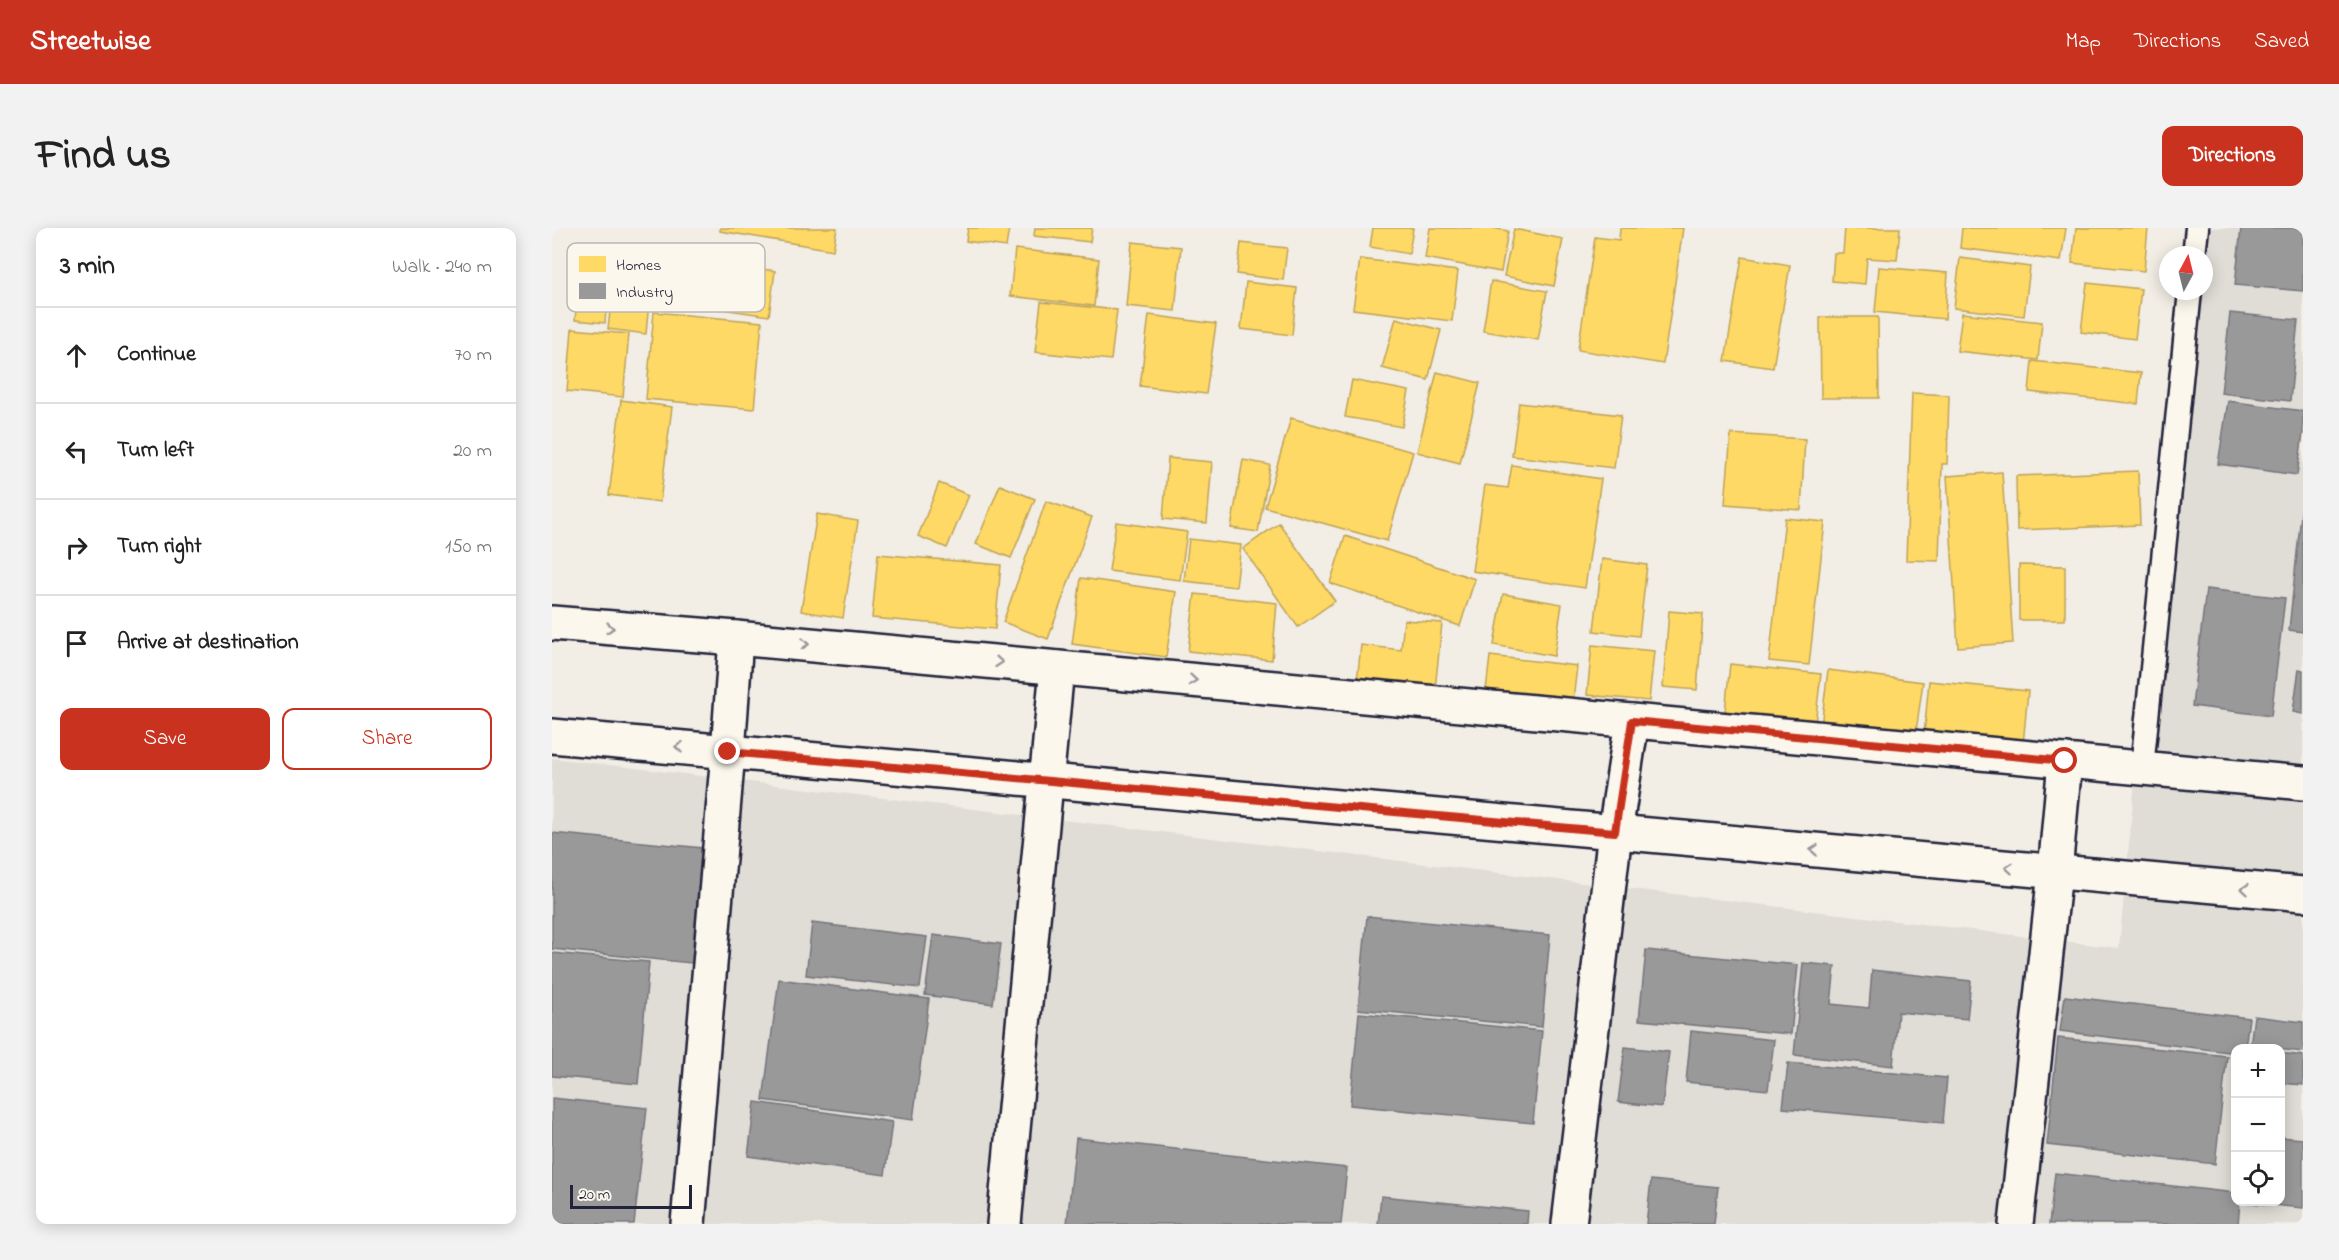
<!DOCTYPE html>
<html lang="en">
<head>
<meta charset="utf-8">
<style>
  :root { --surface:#fff; --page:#f2f2f2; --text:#222; --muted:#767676; --line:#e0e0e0; --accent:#c8321e }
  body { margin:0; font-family:"Indie Flower",sans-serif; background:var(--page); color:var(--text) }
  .controls { position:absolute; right:18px; bottom:18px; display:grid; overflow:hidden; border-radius:12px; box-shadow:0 3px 15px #0003 }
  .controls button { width:54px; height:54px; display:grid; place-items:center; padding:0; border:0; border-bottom:2px solid var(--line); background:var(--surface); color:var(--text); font:30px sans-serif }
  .compass { position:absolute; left:1607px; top:18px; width:54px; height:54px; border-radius:50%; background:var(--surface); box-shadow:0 3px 15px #0003; rotate:7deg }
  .scale { position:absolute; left:18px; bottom:15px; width:122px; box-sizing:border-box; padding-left:6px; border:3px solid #22223b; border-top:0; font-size:16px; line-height:21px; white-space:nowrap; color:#22223b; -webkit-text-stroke:4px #fbf7ec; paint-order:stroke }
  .stop { position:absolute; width:18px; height:18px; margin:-14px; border:4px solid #c8321e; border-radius:50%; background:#fff }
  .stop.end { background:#c8321e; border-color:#fff; box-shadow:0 2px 6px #0008 }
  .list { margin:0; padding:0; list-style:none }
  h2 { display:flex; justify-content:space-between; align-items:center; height:78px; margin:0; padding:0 24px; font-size:26px }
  h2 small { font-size:20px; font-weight:400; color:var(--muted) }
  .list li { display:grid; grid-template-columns:39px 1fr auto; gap:18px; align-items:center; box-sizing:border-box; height:96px; padding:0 24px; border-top:2px solid var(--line) }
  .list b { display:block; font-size:22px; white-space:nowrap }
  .list em { font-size:20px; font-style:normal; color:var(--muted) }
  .actions { display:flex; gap:12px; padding:18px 24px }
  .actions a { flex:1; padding:14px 0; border:2px solid var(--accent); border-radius:12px; text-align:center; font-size:21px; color:var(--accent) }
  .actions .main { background:var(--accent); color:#fff }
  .icon { flex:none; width:33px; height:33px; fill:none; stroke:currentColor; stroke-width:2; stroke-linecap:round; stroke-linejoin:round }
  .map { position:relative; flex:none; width:1751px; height:996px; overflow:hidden; border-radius:12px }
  header { display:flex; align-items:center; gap:36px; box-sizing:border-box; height:84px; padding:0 30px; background:var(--accent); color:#fff }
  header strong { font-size:28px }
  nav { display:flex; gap:33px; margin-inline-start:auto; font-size:21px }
  .intro { display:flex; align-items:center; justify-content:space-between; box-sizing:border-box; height:144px; padding:0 36px }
  h1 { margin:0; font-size:42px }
  .button { padding:15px 27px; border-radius:12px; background:var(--accent); color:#fff; font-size:21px; font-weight:700 }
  main { display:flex; gap:36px; padding:0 36px }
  aside { flex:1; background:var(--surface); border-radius:12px; box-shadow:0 3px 15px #0003 }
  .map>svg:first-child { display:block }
  .built { fill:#e0dcd6; fill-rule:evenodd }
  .homes { fill:#ffd966; stroke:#bda259; stroke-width:1.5 }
  .industry { fill:#999; stroke:#75757d; stroke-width:1.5 }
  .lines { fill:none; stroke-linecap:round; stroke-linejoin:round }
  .service-casing { stroke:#22223b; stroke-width:27 }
  .minor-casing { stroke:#22223b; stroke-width:38 }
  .tertiary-casing { stroke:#22223b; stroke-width:38 }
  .service { stroke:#fbf7ec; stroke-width:22 }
  .minor { stroke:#fbf7ec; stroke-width:33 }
  .tertiary { stroke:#fbf7ec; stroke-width:33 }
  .oneway { stroke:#99979c }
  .route { stroke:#c8321e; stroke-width:8 }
  .key { fill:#fbf7ec; stroke:#bab7b7; stroke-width:1.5 }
  .key-label { font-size:16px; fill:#22223b }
</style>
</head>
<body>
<header>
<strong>Streetwise</strong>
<nav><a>Map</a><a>Directions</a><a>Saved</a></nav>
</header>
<div class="intro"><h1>Find us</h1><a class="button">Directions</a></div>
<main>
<aside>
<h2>3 min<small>Walk · 240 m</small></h2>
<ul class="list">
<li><svg class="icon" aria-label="ahead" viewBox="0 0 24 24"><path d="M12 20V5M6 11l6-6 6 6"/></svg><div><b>Continue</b></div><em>70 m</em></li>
<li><svg class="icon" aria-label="left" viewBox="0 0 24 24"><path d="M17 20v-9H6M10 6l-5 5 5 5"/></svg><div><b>Turn left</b></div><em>20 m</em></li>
<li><svg class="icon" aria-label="right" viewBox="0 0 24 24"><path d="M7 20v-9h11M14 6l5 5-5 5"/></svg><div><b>Turn right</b></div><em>150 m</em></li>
<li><svg class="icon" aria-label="arrive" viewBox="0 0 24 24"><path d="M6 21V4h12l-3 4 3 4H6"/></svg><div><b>Arrive at destination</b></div></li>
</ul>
<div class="actions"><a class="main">Save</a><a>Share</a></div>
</aside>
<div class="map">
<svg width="1751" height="996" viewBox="0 0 1751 996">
  <rect width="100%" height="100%" fill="#f2eee5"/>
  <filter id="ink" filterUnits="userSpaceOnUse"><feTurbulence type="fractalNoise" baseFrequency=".0167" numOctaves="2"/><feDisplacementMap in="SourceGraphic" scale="12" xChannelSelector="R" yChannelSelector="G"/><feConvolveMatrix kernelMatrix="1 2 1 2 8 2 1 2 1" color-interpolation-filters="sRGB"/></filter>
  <g filter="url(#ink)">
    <path class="built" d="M 1636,0 L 1751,0 L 1751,996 L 0,996 L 0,530 L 1567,720 L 1630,63 L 1652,63 L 1652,27 ZM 1684,820 L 1728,820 L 1728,974 L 1684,974 Z"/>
    <g class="homes">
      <path d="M 168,0 L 285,0 L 281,22 L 168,3 Z"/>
      <path d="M 416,0 L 457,0 L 454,19 L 414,13 Z"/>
      <path d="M 483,0 L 540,0 L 538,14 L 482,8 Z"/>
      <path d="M 821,0 L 861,0 L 857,26 L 818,19 Z"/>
      <path d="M 878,0 L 941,0 L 956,3 L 949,44 L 873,30 Z"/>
      <path d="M 1068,0 L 1131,0 L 1111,136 L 1026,122 L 1043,9 L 1067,12 Z"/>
      <path d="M 1293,0 L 1348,0 L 1345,32 L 1315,30 L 1313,56 L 1280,53 L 1282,25 L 1291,25 Z"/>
      <path d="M 1410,0 L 1514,0 L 1509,33 L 1408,20 Z"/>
      <path d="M 1524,0 L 1596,0 L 1592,43 L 1520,35 Z"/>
      <path d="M 962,1 L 1011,11 L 1002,58 L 952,48 Z"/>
      <path d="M 580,14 L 629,19 L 623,83 L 574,78 Z"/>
      <path d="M 689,15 L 735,20 L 731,52 L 685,46 Z"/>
      <path d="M 30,16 L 59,19 L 53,95 L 23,92 Z"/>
      <path d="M 463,21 L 547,31 L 542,78 L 458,68 Z"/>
      <path d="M 1190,29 L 1238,37 L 1221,140 L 1173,133 Z"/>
      <path d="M 1408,30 L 1478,39 L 1472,88 L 1402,80 Z"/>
      <path d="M 808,31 L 906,43 L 900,93 L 801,81 Z"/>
      <path d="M 163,34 L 223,43 L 217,88 L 157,79 Z"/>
      <path d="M 63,38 L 100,42 L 94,106 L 56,101 Z"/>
      <path d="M 1327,39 L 1396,45 L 1393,91 L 1323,84 Z"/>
      <path d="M 939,53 L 995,63 L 986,112 L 931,103 Z"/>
      <path d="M 694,54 L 745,60 L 740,107 L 689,101 Z"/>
      <path d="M 1535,55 L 1589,61 L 1583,111 L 1529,104 Z"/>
      <path d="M 489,74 L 565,82 L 559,132 L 483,124 Z"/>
      <path d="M 102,84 L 210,94 L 202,181 L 94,171 Z"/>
      <path d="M 1410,85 L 1490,94 L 1486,132 L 1405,123 Z"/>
      <path d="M 597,87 L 664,96 L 654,166 L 588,158 Z"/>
      <path d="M 1268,89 L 1326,89 L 1327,170 L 1269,170 Z"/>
      <path d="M 844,90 L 889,102 L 876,152 L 830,140 Z"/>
      <path d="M 20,101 L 77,106 L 71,169 L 15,163 Z"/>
      <path d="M 1480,133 L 1589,145 L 1586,176 L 1477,164 Z"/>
      <path d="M 885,144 L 928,155 L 908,235 L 865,224 Z"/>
      <path d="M 800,152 L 857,163 L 850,199 L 793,189 Z"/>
      <path d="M 1360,165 L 1397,167 L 1395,236 L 1390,236 L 1387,333 L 1354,332 Z"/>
      <path d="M 69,172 L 120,179 L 108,274 L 57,267 Z"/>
      <path d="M 967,175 L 1069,187 L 1062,240 L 960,228 Z"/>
      <path d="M 739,190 L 861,224 L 835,313 L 713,279 Z"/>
      <path d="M 1179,206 L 1253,211 L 1249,282 L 1173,276 Z"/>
      <path d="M 616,230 L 660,234 L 655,295 L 611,291 Z"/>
      <path d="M 691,232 L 718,237 L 706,304 L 679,300 Z"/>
      <path d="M 960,237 L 1049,251 L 1033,360 L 920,343 L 933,257 L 956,260 Z"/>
      <path d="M 1586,243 L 1588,297 L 1465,302 L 1464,248 Z"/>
      <path d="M 1450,244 L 1461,415 L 1406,419 L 1395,248 Z"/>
      <path d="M 387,255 L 417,267 L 395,320 L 366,308 Z"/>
      <path d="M 448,257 L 483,271 L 459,330 L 424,316 Z"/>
      <path d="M 494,273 L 540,289 L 496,411 L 451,394 Z"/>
      <path d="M 265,286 L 306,293 L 291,390 L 249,383 Z"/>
      <path d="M 1233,290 L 1273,294 L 1257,437 L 1217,433 Z"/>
      <path d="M 564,294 L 635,304 L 628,352 L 557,343 Z"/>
      <path d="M 727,295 L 783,373 L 746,399 L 691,321 Z"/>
      <path d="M 793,308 L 923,351 L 908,398 L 778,355 Z"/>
      <path d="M 637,311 L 689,317 L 684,359 L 632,353 Z"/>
      <path d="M 326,326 L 449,337 L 443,401 L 320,390 Z"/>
      <path d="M 1050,331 L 1095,337 L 1087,408 L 1042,403 Z"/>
      <path d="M 1467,337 L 1513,338 L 1513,392 L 1467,392 Z"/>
      <path d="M 529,350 L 624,364 L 614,429 L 520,416 Z"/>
      <path d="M 643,366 L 725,375 L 720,432 L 636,423 Z"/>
      <path d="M 951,366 L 1010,376 L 1002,428 L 942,417 Z"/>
      <path d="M 1117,383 L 1151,386 L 1145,462 L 1111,459 Z"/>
      <path d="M 852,392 L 890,395 L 882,471 L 804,462 L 809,417 L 849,422 Z"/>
      <path d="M 1040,417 L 1102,423 L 1097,473 L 1035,467 Z"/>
      <path d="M 938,428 L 1025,438 L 1020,482 L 933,471 Z"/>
      <path d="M 1178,436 L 1269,446 L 1262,504 L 1172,493 Z"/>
      <path d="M 1276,442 L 1371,454 L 1362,518 L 1268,506 Z"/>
      <path d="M 1377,453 L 1476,463 L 1471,517 L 1372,507 Z"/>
    </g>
    <g class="industry">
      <path d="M 1689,0 L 1751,0 L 1751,63 L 1683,57 Z"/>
      <path d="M 1678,85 L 1746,92 L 1738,173 L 1669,165 Z"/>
      <path d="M 1676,173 L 1751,183 L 1751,206 L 1745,247 L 1666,236 Z"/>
      <path d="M 1751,267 L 1751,404 L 1737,402 Z"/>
      <path d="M 1654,361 L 1733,370 L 1719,488 L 1640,478 Z"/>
      <path d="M 1747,441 L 1751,442 L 1751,486 L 1741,484 Z"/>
      <path d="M 0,605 L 161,621 L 149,736 L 0,721 Z"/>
      <path d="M 815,688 L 998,707 L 990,799 L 806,781 Z"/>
      <path d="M 260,695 L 375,709 L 368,760 L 254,747 Z"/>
      <path d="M 381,707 L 449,716 L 441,776 L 373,767 Z"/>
      <path d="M 1094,722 L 1246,737 L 1239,806 L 1087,792 Z"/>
      <path d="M 0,725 L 97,734 L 86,856 L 0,848 Z"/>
      <path d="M 1251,735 L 1283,738 L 1279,776 L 1317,780 L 1320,742 L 1419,753 L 1415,791 L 1346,784 L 1341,838 L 1242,827 Z"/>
      <path d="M 227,751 L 377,771 L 361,892 L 211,872 Z"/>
      <path d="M 1513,768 L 1697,790 L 1693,820 L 1684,820 L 1684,825 L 1508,803 Z"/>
      <path d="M 807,785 L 990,803 L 981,895 L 798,877 Z"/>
      <path d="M 1702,788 L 1751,794 L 1751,824 L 1698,818 Z"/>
      <path d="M 1139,803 L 1222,812 L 1216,862 L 1134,854 Z"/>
      <path d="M 1506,810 L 1675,828 L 1663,936 L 1495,917 Z"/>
      <path d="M 1073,819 L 1117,824 L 1110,879 L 1066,874 Z"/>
      <path d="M 1728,825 L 1751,828 L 1751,857 L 1728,855 Z"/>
      <path d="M 1236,835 L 1395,850 L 1391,895 L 1231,880 Z"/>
      <path d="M 0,870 L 95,880 L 82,996 L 0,996 Z"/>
      <path d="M 203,874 L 340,894 L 333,947 L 196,928 Z"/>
      <path d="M 1728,909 L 1751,911 L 1751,980 L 1689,974 L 1728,974 Z"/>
      <path d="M 524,910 L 795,940 L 789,996 L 515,996 Z"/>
      <path d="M 1503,945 L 1684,965 L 1684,974 L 1688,974 L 1686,996 L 1497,996 Z"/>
      <path d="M 1099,952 L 1166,959 L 1162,996 L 1094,996 Z"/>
      <path d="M 829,968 L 976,983 L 975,996 L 826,996 Z"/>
    </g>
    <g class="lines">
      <defs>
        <g id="service">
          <path d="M 1642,27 L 1645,0"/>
          <path d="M 1590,540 L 1638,63"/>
        </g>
        <g id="minor">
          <path d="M 136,996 L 176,524 L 184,410"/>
          <path d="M 452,996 L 505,440"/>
          <path d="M 1017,996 L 1063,604 L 1080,493"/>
          <path d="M 1464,996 L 1503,644 L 1513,533"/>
        </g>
        <g id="tertiary">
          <path d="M 0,395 L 184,410 L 1751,555"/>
          <path d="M 0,508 L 1751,666"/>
        </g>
      </defs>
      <use href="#service" class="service-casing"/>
      <use href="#minor" class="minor-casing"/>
      <use href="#tertiary" class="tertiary-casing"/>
      <use href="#service" class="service"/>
      <use href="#minor" class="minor"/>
      <use href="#tertiary" class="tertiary"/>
    </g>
    <defs><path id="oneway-chevron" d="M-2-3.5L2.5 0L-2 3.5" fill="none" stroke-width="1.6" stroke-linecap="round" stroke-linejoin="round" transform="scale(1.5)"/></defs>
    <g class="oneway">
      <use href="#oneway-chevron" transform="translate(58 400) rotate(5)"/>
      <use href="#oneway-chevron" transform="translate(253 416) rotate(5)"/>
      <use href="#oneway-chevron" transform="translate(447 434) rotate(5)"/>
      <use href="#oneway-chevron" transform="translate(641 452) rotate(5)"/>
      <use href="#oneway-chevron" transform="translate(127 519) rotate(-175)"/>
      <use href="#oneway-chevron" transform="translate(1262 622) rotate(-175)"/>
      <use href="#oneway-chevron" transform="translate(1457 640) rotate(-175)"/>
      <use href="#oneway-chevron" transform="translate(1693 661) rotate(-175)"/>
    </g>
  </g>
  <g class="lines" filter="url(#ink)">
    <path class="route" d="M 176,524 L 1063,604 L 1080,493 L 1513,533"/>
  </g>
  <rect x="15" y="15" width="198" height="69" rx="9" class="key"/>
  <rect x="27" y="28" width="27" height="16" fill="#ffd966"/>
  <rect x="27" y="55" width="27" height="16" fill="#999"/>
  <g class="key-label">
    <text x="64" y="42">Homes</text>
    <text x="64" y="69">Industry</text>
  </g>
</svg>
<div class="controls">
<button>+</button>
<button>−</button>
<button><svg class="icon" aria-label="locate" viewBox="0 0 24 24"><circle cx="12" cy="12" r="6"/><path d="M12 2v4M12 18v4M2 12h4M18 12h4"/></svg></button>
</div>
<svg class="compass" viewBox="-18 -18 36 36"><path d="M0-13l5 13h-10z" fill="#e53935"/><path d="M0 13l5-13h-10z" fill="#767676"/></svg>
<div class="scale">20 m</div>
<div class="stop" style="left:1513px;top:533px"></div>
<div class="stop end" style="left:176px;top:524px"></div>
</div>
</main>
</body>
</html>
